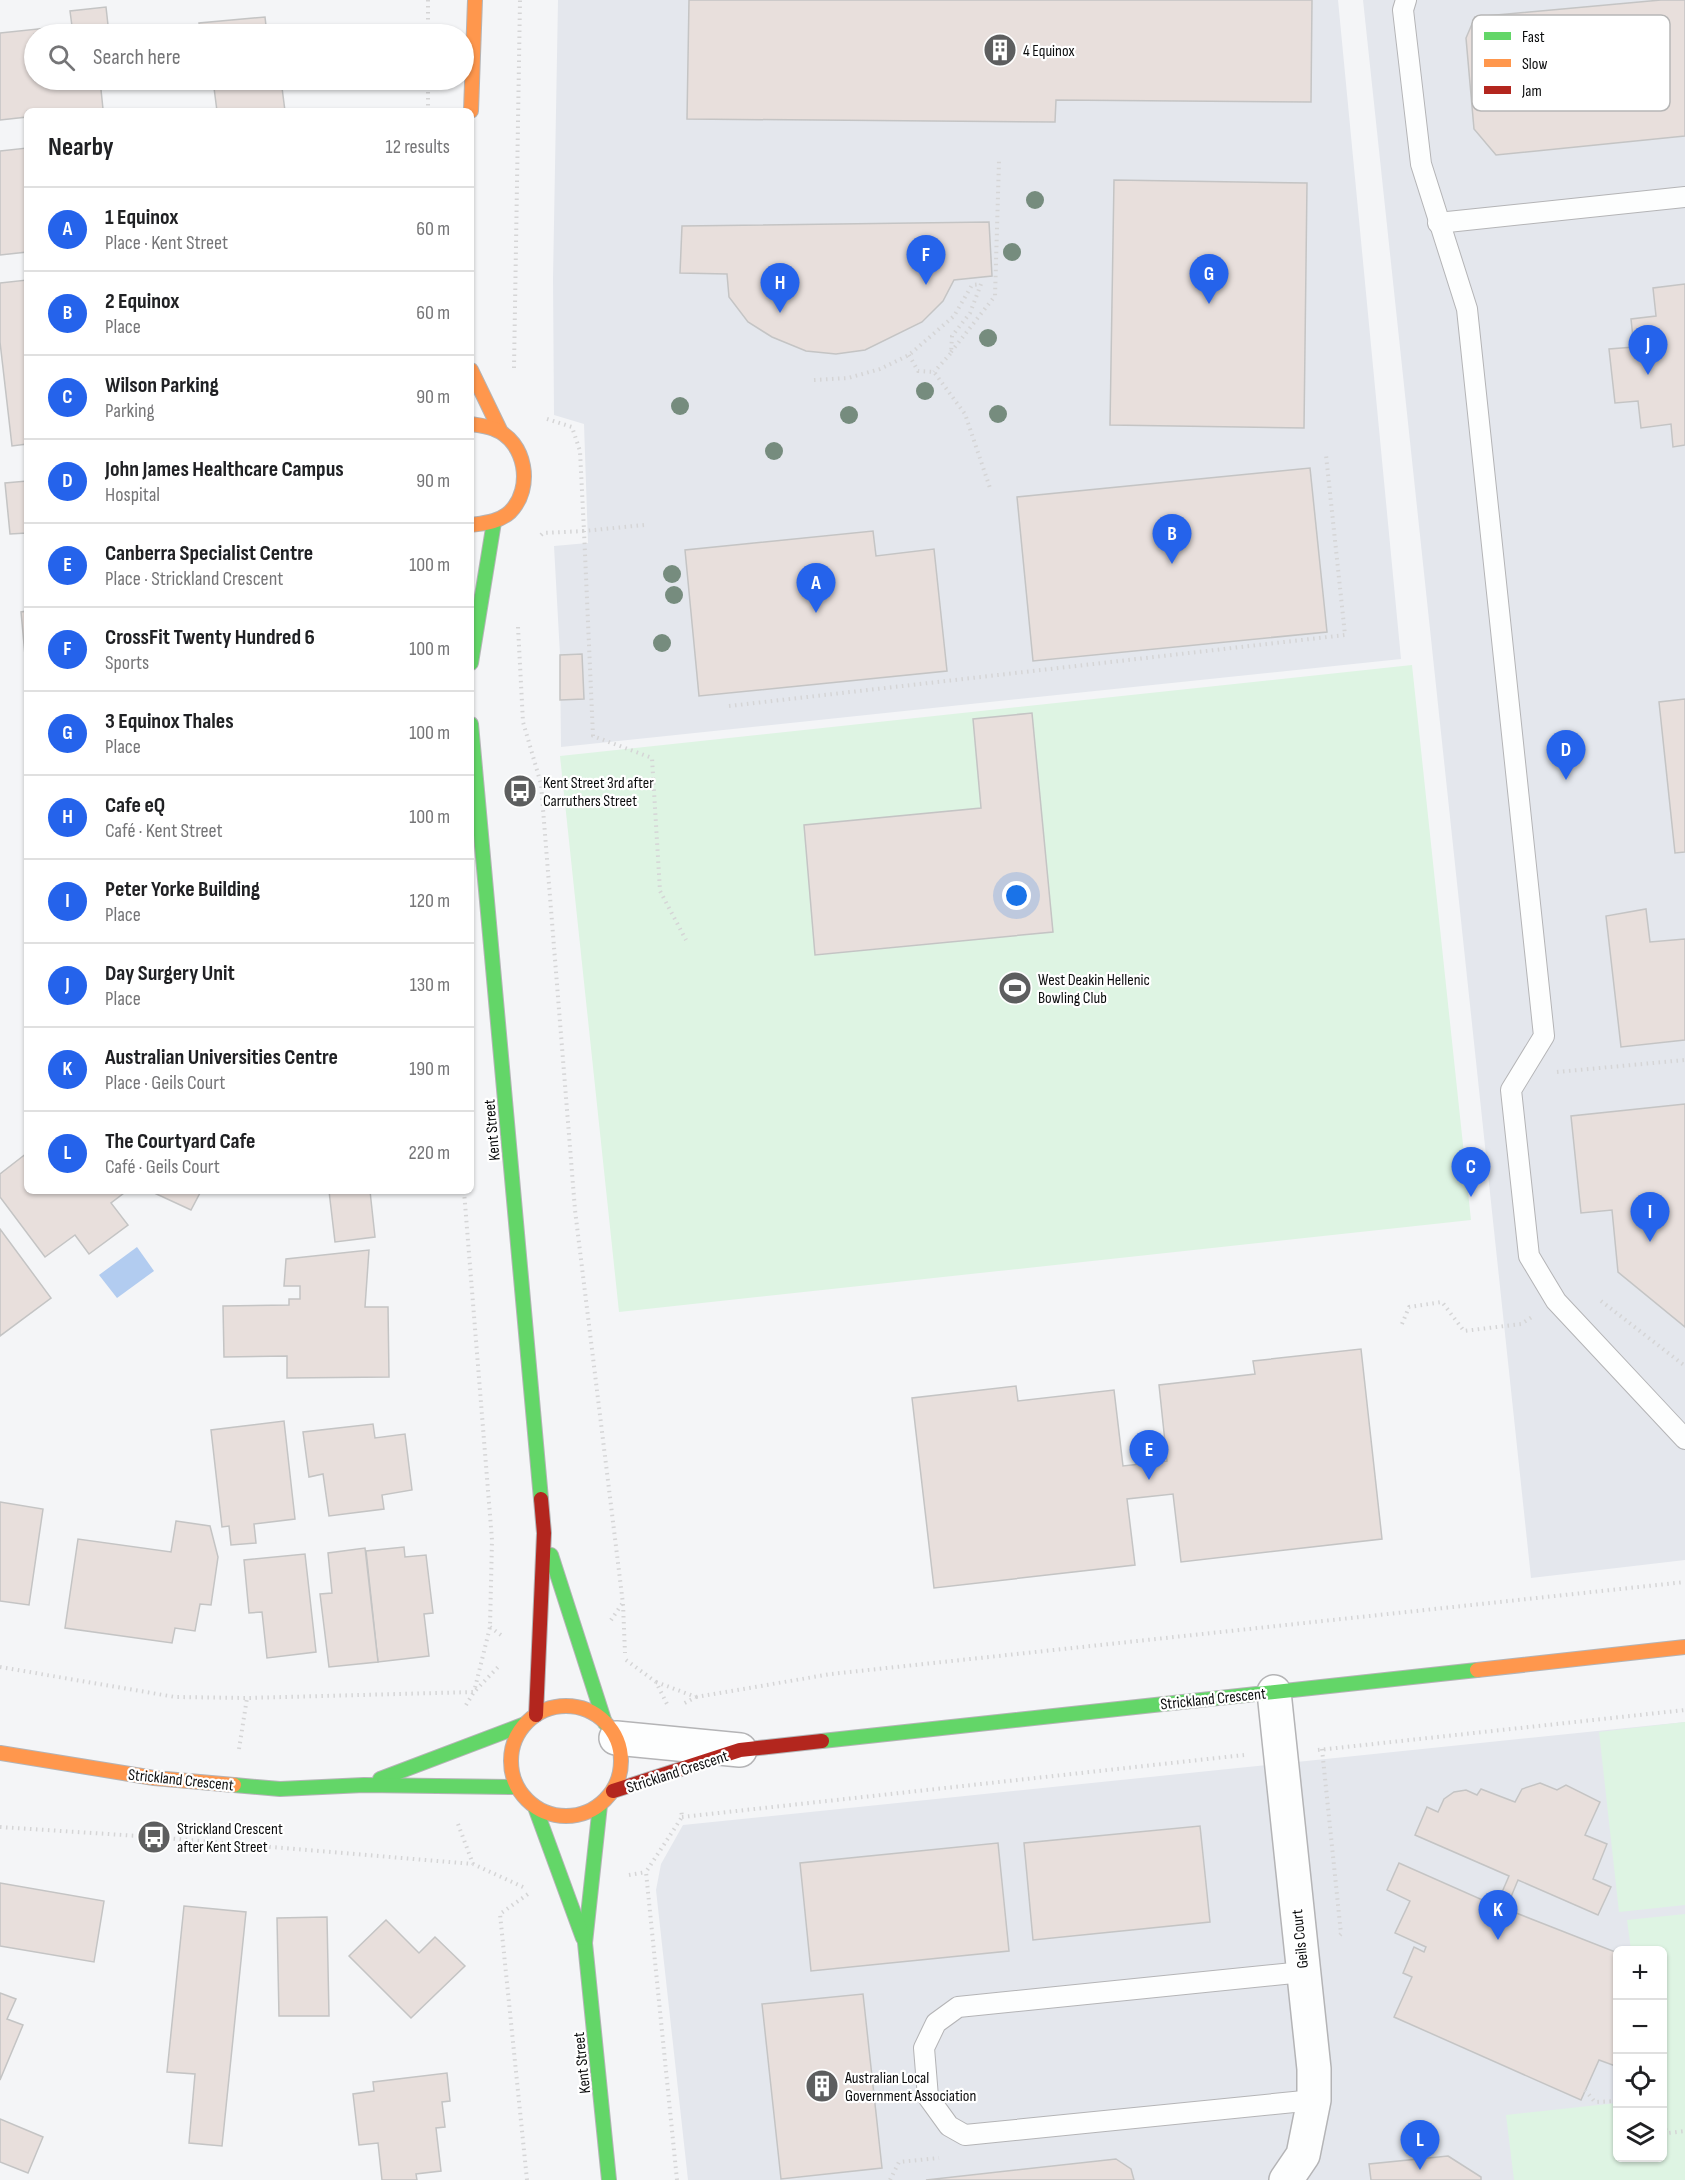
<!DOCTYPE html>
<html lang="en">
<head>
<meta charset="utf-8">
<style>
  :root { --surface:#fff; --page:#f2f2f2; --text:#202124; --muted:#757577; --line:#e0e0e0; --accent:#2563eb }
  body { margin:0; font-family:"Sofia Sans Condensed",sans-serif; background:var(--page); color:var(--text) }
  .controls { position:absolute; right:18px; bottom:18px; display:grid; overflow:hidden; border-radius:9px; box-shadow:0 2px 4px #0004 }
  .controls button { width:54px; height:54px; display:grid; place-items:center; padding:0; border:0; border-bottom:2px solid var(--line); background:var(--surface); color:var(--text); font:30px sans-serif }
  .you { position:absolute; left:1017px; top:896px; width:21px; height:21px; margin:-15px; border:4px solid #fff; border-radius:50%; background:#1a73e8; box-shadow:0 0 0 9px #1a73e833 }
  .badge { display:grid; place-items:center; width:39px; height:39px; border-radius:50%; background:var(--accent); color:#fff; font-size:20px; font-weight:700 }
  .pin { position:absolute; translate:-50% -50px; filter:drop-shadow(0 2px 3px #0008) }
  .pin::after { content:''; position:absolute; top:32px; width:21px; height:18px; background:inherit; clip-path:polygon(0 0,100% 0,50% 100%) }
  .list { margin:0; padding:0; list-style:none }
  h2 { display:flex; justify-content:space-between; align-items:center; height:78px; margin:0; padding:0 24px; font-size:26px }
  h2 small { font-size:20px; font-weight:400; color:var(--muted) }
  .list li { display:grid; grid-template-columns:39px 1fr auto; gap:18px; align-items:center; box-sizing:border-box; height:84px; padding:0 24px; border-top:2px solid var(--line) }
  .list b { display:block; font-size:22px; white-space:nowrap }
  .list p { margin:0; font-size:20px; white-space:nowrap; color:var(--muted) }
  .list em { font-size:20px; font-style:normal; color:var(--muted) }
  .icon { flex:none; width:33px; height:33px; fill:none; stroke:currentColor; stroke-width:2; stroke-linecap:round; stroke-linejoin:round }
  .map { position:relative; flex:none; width:1685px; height:2180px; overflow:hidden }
  .search { position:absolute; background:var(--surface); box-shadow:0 2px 4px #0004; left:24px; top:24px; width:450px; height:66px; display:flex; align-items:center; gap:15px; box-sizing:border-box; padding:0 21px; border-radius:33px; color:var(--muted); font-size:22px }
  .panel { position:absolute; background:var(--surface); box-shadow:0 2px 4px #0004; left:24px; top:108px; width:450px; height:1086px; border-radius:9px }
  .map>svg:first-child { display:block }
  .built { fill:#e4e7ed; fill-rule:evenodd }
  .green { fill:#def4e3 }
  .water { fill:#b2ccf0 }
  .building { fill:#e8dfdc; stroke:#c4c4c4; stroke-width:1.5 }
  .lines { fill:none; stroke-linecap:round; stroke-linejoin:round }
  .lane-casing { stroke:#b4b4b6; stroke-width:22 }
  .street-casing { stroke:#b4b4b6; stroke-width:36 }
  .fast-casing { stroke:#b4b4b6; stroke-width:16 }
  .slow-casing { stroke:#b4b4b6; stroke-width:16 }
  .jam-casing { stroke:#b4b4b6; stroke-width:16 }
  .path { stroke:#d5d5d6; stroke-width:4; stroke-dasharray:1.5 4.5; stroke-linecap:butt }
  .lane { stroke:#fdfefe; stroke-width:20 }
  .street { stroke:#fdfefe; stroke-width:33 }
  .fast { stroke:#63d668; stroke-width:14 }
  .slow { stroke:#ff974d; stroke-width:14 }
  .jam { stroke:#b3261e; stroke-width:14 }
  .tree { fill:#768c7e }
  .labels { text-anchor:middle; stroke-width:4.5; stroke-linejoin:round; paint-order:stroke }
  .poi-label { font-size:16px; fill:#0b0c0d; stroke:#fff; text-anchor:start }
  .street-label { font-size:16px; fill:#0b0c0d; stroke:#fff }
  .key { fill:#fff; stroke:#b6b6b6; stroke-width:1.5 }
  .key-label { font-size:16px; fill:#0b0c0d }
</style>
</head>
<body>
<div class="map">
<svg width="1685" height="2180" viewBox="0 0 1685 2180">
  <rect width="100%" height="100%" fill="#f4f5f7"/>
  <g class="built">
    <path d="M 558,0 L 1338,0 L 1401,659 L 561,747 L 560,655 L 554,546 L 588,543 L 584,424 L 554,415 L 553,279 Z"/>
    <path d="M 1363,0 L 1685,0 L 1685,1560 L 1531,1578 Z"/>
    <path d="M 1685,1722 L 1685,2180 L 688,2180 L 656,1890 L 661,1864 L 683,1825 ZM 1618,1950 L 1662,1950 L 1662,2158 L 1618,2158 Z"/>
  </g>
  <g class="green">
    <path d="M 1412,665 L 1471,1220 L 619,1312 L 560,756 Z"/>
    <path d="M 1685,1722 L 1685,1905 L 1619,1912 L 1599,1732 Z"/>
    <path d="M 1685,1914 L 1685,2180 L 1514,2180 L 1506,2115 L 1617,2103 L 1618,2158 L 1662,2158 L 1662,1950 L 1631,1950 L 1627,1920 Z"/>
  </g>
  <path class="water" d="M 137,1247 L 154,1271 L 117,1298 L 99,1275 Z"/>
  <g class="building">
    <path d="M 689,0 L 1312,0 L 1311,102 L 1056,100 L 1055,122 L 687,119 Z"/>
    <path d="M 1661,0 L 1685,0 L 1685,136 L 1496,155 L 1474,129 L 1466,38 L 1475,17 Z"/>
    <path d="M 106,7 L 109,34 L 73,34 L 70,11 Z"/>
    <path d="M 265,17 L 267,34 L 200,34 L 199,23 Z"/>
    <path d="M 47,28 L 47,34 L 34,34 L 34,80 L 100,80 L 103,109 L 84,111 L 27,111 L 27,117 L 0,120 L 0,33 Z"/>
    <path d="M 213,80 L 281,80 L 285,111 L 217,111 Z"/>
    <path d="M 27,148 L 27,252 L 0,255 L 0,151 Z"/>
    <path d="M 1114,180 L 1307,183 L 1304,428 L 1110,425 Z"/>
    <path d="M 989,222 L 992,276 L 954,280 L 943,301 L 922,322 L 865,350 L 836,354 L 806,351 L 772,337 L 748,322 L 729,297 L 727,274 L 680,273 L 682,226 Z"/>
    <path d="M 27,280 L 27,444 L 12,446 L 0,342 L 0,283 Z"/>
    <path d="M 1685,284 L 1685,445 L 1673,447 L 1671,424 L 1641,428 L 1638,401 L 1615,403 L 1609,349 L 1634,347 L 1631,319 L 1656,316 L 1653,288 Z"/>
    <path d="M 1310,468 L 1327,632 L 1033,661 L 1017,497 Z"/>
    <path d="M 27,481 L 27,533 L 10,534 L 5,483 Z"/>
    <path d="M 873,531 L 876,556 L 934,549 L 947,671 L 699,696 L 685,550 Z"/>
    <path d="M 27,611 L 27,677 L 21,612 Z"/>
    <path d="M 582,654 L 584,699 L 560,700 L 560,655 Z"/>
    <path d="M 1685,699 L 1685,852 L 1675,853 L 1659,702 Z"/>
    <path d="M 1032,713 L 1053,932 L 815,955 L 804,825 L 981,808 L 973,719 Z"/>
    <path d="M 1646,909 L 1650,942 L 1685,939 L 1685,1040 L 1621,1047 L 1606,916 Z"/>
    <path d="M 1685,1104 L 1685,1327 L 1618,1272 L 1612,1210 L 1581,1213 L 1571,1116 Z"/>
    <path d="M 27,1153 L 27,1191 L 123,1191 L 124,1193 L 111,1203 L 128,1225 L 89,1254 L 75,1235 L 45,1257 L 0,1197 L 0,1174 Z"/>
    <path d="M 150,1191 L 201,1191 L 191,1210 Z"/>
    <path d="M 329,1191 L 370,1191 L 375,1237 L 335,1242 Z"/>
    <path d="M 0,1229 L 51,1298 L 0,1336 Z"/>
    <path d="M 369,1250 L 365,1307 L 388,1307 L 389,1377 L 287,1378 L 287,1356 L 224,1357 L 223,1306 L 289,1305 L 289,1299 L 300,1299 L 300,1286 L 284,1286 L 286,1259 Z"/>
    <path d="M 1361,1349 L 1382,1539 L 1181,1562 L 1173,1494 L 1127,1499 L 1135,1565 L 934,1588 L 912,1398 L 1016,1386 L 1018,1401 L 1114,1390 L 1123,1466 L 1167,1461 L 1159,1385 L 1255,1374 L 1253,1361 Z"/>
    <path d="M 284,1421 L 295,1519 L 254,1524 L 256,1543 L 231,1545 L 229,1526 L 222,1527 L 211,1430 Z"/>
    <path d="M 373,1424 L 375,1438 L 405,1434 L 412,1490 L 382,1495 L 384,1509 L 329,1516 L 323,1474 L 309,1477 L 303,1432 Z"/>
    <path d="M 0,1502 L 43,1509 L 29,1605 L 0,1601 Z"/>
    <path d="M 176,1521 L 210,1526 L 218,1557 L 211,1605 L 200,1604 L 195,1631 L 175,1628 L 172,1643 L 65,1628 L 78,1539 L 171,1552 Z"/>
    <path d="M 404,1547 L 405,1557 L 426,1555 L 433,1613 L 424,1614 L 429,1656 L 378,1662 L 366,1551 Z"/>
    <path d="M 365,1548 L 378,1662 L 329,1667 L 320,1594 L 332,1593 L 328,1553 Z"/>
    <path d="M 305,1554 L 316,1652 L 267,1658 L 262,1612 L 249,1613 L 244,1560 Z"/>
    <path d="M 1540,1783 L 1557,1790 L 1566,1785 L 1600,1802 L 1585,1835 L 1607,1844 L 1593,1879 L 1611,1887 L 1598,1915 L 1518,1880 L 1506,1909 L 1618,1953 L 1618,2067 L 1599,2060 L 1581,2100 L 1394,2017 L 1412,1977 L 1403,1973 L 1414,1947 L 1424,1952 L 1426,1947 L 1395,1933 L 1410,1901 L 1387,1890 L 1399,1863 L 1496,1906 L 1509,1876 L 1415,1835 L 1427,1807 L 1438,1812 L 1444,1799 L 1454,1792 L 1466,1790 L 1477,1795 L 1481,1789 L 1515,1802 L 1522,1789 Z"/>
    <path d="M 1200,1826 L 1210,1922 L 1033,1940 L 1024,1843 Z"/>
    <path d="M 998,1843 L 1009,1951 L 811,1971 L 800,1863 Z"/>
    <path d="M 0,1883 L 104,1901 L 94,1962 L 0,1946 Z"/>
    <path d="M 184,1906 L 246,1912 L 222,2146 L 189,2143 L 195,2074 L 167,2072 Z"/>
    <path d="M 327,1917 L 329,2016 L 279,2016 L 277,1918 Z"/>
    <path d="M 386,1920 L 419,1953 L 435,1937 L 465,1966 L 411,2018 L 349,1956 Z"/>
    <path d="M 0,1993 L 16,1999 L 7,2019 L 23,2025 L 0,2080 Z"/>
    <path d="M 863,1994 L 882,2168 L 781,2179 L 762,2004 Z"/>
    <path d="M 447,2073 L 450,2101 L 442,2102 L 445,2127 L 436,2128 L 441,2171 L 416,2174 L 417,2180 L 382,2180 L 378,2143 L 359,2145 L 353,2094 L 374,2091 L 373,2082 Z"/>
    <path d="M 0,2119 L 43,2137 L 28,2173 L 0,2162 Z"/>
    <path d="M 1448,2156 L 1481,2177 L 1481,2180 L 1371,2180 L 1369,2164 Z"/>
    <path d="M 1116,2159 L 1131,2169 L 1134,2180 L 926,2180 Z"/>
  </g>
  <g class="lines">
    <defs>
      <g id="lane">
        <path d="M 1406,0 L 1403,10 L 1421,164 L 1467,309 L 1544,1036 L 1511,1090 L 1529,1256 L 1556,1301 L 1685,1439"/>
        <path d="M 1438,223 L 1685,197"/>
        <path d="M 1303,1972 L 958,2007 L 936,2023 L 924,2048 L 928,2097 L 949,2126 L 965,2135 L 1314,2100"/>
      </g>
      <g id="street">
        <path d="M 1274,1692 L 1314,2069 L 1314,2100 L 1303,2155 L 1286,2180"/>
        <path d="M 616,1738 L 740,1750"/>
      </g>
      <g id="fast">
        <path d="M 471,663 L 494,522"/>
        <path d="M 471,724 L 541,1499"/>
        <path d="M 551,1555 L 605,1723"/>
        <path d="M 822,1741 L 1477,1670"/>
        <path d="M 380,1779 L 525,1724"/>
        <path d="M 234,1785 L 280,1789 L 364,1785 L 516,1787"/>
        <path d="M 600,1805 L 585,1943 L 609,2180"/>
        <path d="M 535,1807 L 583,1938"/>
      </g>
      <g id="slow">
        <path d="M 471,111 L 475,0"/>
        <path d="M 471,370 L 500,430"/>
        <path d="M 471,424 C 478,425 487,426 494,429 C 526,441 534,488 510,512 C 499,522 485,523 471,525"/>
        <path d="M 1477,1670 L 1685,1647"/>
        <circle cx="566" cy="1761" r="55"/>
        <path d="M 0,1753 L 154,1778 L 234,1785"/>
      </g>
      <g id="jam">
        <path d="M 536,1715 L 544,1533 L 541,1499"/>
        <path d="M 613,1791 L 740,1750 L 822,1741"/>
      </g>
    </defs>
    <use href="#lane" class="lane-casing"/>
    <use href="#street" class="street-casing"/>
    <use href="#fast" class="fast-casing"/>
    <use href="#slow" class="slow-casing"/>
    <use href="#jam" class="jam-casing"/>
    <g class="path">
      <path d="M 428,0 L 428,34"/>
      <path d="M 428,80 L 428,111"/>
      <path d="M 951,352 L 995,296 L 999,161"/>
      <path d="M 909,355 L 918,371 L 934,372 L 965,414 L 990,488"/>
      <path d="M 514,368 L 520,0"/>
      <path d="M 814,380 L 848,378 L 880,369 L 909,355 L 954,316 L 972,285 L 981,284 L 970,313 L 952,336 L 951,353 L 934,372"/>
      <path d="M 644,525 L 584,531 L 593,736 L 652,758 L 660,891 L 686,940"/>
      <path d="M 541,535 L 543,533 L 584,531 L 580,451 L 572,427 L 544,418"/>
      <path d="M 518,627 L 523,722 L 541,784 L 575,1210 L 623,1604 L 625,1653"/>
      <path d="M 729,706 L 1345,635 L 1326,455"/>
      <path d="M 1557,1072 L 1685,1060"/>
      <path d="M 464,1191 L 492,1540 L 490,1627 L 474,1692"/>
      <path d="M 1601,1301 L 1685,1366"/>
      <path d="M 1402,1324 L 1409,1307 L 1442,1302 L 1464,1331 L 1521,1324 L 1532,1317"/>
      <path d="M 611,1620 L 622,1604"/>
      <path d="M 490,1627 L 501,1635"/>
      <path d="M 626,1660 L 656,1682 L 668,1706"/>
      <path d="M 0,1667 L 175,1697 L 247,1698 L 474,1692"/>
      <path d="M 656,1682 L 696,1697 L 681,1705"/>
      <path d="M 696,1697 L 831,1674 L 1685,1582"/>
      <path d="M 466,1705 L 474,1692 L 500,1665"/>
      <path d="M 239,1749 L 247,1698"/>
      <path d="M 1322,1749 L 1341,1934 L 1339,1936"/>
      <path d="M 1318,1750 L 1685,1710"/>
      <path d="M 682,1817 L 1244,1755"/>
      <path d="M 458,1824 L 473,1864"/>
      <path d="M 0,1827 L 154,1837 L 473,1864 L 523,1887"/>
      <path d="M 629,1875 L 646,1872"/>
      <path d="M 1585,2090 L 1595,2102 L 1618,2101"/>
      <path d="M 1662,2124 L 1668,2133 L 1685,2131"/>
      <path d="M 527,2180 L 500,1914 L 528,1894"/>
      <path d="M 677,2180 L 646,1872 L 682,1817 L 681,1809"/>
      <path d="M 890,2180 L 899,2162 L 939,2158"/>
    </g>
    <use href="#lane" class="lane"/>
    <use href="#street" class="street"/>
    <use href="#fast" class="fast"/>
    <use href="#slow" class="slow"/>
    <use href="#jam" class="jam"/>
  </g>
  <g class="tree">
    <circle cx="1035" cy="200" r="9"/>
    <circle cx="1012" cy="252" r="9"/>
    <circle cx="988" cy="338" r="9"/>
    <circle cx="925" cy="391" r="9"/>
    <circle cx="680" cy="406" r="9"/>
    <circle cx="998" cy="414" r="9"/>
    <circle cx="849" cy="415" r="9"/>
    <circle cx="774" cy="451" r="9"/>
    <circle cx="672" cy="574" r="9"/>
    <circle cx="674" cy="595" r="9"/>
    <circle cx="662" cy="643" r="9"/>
  </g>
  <defs>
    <symbol id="building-disc" viewBox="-11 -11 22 22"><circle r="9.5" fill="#5d5e5f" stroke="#fff"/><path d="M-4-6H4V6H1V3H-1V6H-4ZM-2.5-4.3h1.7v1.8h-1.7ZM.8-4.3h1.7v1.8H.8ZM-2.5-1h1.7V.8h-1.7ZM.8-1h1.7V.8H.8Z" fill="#fff"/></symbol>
    <symbol id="bus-disc" viewBox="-11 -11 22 22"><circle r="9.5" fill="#5d5e5f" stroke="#fff"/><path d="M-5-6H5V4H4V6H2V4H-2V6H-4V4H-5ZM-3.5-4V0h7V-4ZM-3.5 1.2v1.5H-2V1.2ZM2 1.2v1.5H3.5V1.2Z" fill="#fff"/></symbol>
    <symbol id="stadium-disc" viewBox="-11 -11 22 22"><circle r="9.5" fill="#5d5e5f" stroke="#fff"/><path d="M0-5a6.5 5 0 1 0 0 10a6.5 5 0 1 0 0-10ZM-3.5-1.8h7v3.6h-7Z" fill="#fff"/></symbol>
  </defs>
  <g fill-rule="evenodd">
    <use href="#building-disc" x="981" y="31" width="38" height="38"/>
    <use href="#bus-disc" x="501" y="772" width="38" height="38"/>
    <use href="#stadium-disc" x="996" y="969" width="38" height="38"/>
    <use href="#bus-disc" x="135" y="1818" width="38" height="38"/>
    <use href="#building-disc" x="803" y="2067" width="38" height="38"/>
  </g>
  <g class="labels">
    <g class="poi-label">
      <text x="1023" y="56">4 Equinox</text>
      <text x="543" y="788">Kent Street 3rd after<tspan x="543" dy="18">Carruthers Street</tspan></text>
      <text x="1038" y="985">West Deakin Hellenic<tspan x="1038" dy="18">Bowling Club</tspan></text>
      <text x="177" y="1834">Strickland Crescent<tspan x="177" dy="18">after Kent Street</tspan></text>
      <text x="845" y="2083">Australian Local<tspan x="845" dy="18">Government Association</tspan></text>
    </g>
    <g class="street-label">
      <text transform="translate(491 1130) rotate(-95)" y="6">Kent Street</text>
      <text transform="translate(1213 1698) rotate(-6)" y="6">Strickland Crescent</text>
      <text transform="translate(677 1771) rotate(-18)" y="6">Strickland Crescent</text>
      <text transform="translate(181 1779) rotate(6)" y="6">Strickland Crescent</text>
      <text transform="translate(1299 1939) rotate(-96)" y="6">Geils Court</text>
      <text transform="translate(581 2063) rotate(-96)" y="6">Kent Street</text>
    </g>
  </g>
  <rect x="1472" y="15" width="198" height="96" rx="9" class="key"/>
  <rect x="1484" y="32" width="27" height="8" fill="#63d668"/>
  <rect x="1484" y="59" width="27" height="8" fill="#ff974d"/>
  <rect x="1484" y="86" width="27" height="8" fill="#b3261e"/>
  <g class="key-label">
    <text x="1522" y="42">Fast</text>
    <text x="1522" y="69">Slow</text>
    <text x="1522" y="96">Jam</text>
  </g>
</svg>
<div class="controls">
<button>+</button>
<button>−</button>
<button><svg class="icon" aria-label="locate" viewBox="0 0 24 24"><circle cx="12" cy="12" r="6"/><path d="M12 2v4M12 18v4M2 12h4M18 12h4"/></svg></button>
<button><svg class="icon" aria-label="layers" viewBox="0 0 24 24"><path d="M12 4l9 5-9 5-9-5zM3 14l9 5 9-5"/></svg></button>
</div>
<div class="you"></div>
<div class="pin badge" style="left:816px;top:613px">A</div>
<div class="pin badge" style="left:1172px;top:564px">B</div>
<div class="pin badge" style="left:1471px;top:1197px">C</div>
<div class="pin badge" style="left:1566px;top:780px">D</div>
<div class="pin badge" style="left:1149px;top:1480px">E</div>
<div class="pin badge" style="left:926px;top:285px">F</div>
<div class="pin badge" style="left:1209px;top:304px">G</div>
<div class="pin badge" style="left:780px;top:313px">H</div>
<div class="pin badge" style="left:1650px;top:1242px">I</div>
<div class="pin badge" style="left:1648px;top:375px">J</div>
<div class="pin badge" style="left:1498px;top:1940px">K</div>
<div class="pin badge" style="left:1420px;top:2170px">L</div>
<div class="search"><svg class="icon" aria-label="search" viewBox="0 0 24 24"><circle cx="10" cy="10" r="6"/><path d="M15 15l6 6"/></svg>Search here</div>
<section class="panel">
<h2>Nearby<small>12 results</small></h2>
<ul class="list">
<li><span class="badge">A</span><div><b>1 Equinox</b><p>Place · Kent Street</p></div><em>60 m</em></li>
<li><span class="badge">B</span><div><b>2 Equinox</b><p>Place</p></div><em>60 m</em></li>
<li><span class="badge">C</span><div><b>Wilson Parking</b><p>Parking</p></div><em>90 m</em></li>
<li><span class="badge">D</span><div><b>John James Healthcare Campus</b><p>Hospital</p></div><em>90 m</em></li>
<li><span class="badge">E</span><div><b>Canberra Specialist Centre</b><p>Place · Strickland Crescent</p></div><em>100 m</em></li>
<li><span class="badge">F</span><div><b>CrossFit Twenty Hundred 6</b><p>Sports</p></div><em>100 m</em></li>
<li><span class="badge">G</span><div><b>3 Equinox Thales</b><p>Place</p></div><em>100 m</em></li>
<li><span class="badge">H</span><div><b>Cafe eQ</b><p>Café · Kent Street</p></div><em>100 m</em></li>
<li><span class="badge">I</span><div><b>Peter Yorke Building</b><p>Place</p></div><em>120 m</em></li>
<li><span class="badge">J</span><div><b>Day Surgery Unit</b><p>Place</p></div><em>130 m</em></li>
<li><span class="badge">K</span><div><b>Australian Universities Centre</b><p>Place · Geils Court</p></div><em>190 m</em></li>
<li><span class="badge">L</span><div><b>The Courtyard Cafe</b><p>Café · Geils Court</p></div><em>220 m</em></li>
</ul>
</section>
</div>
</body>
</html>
